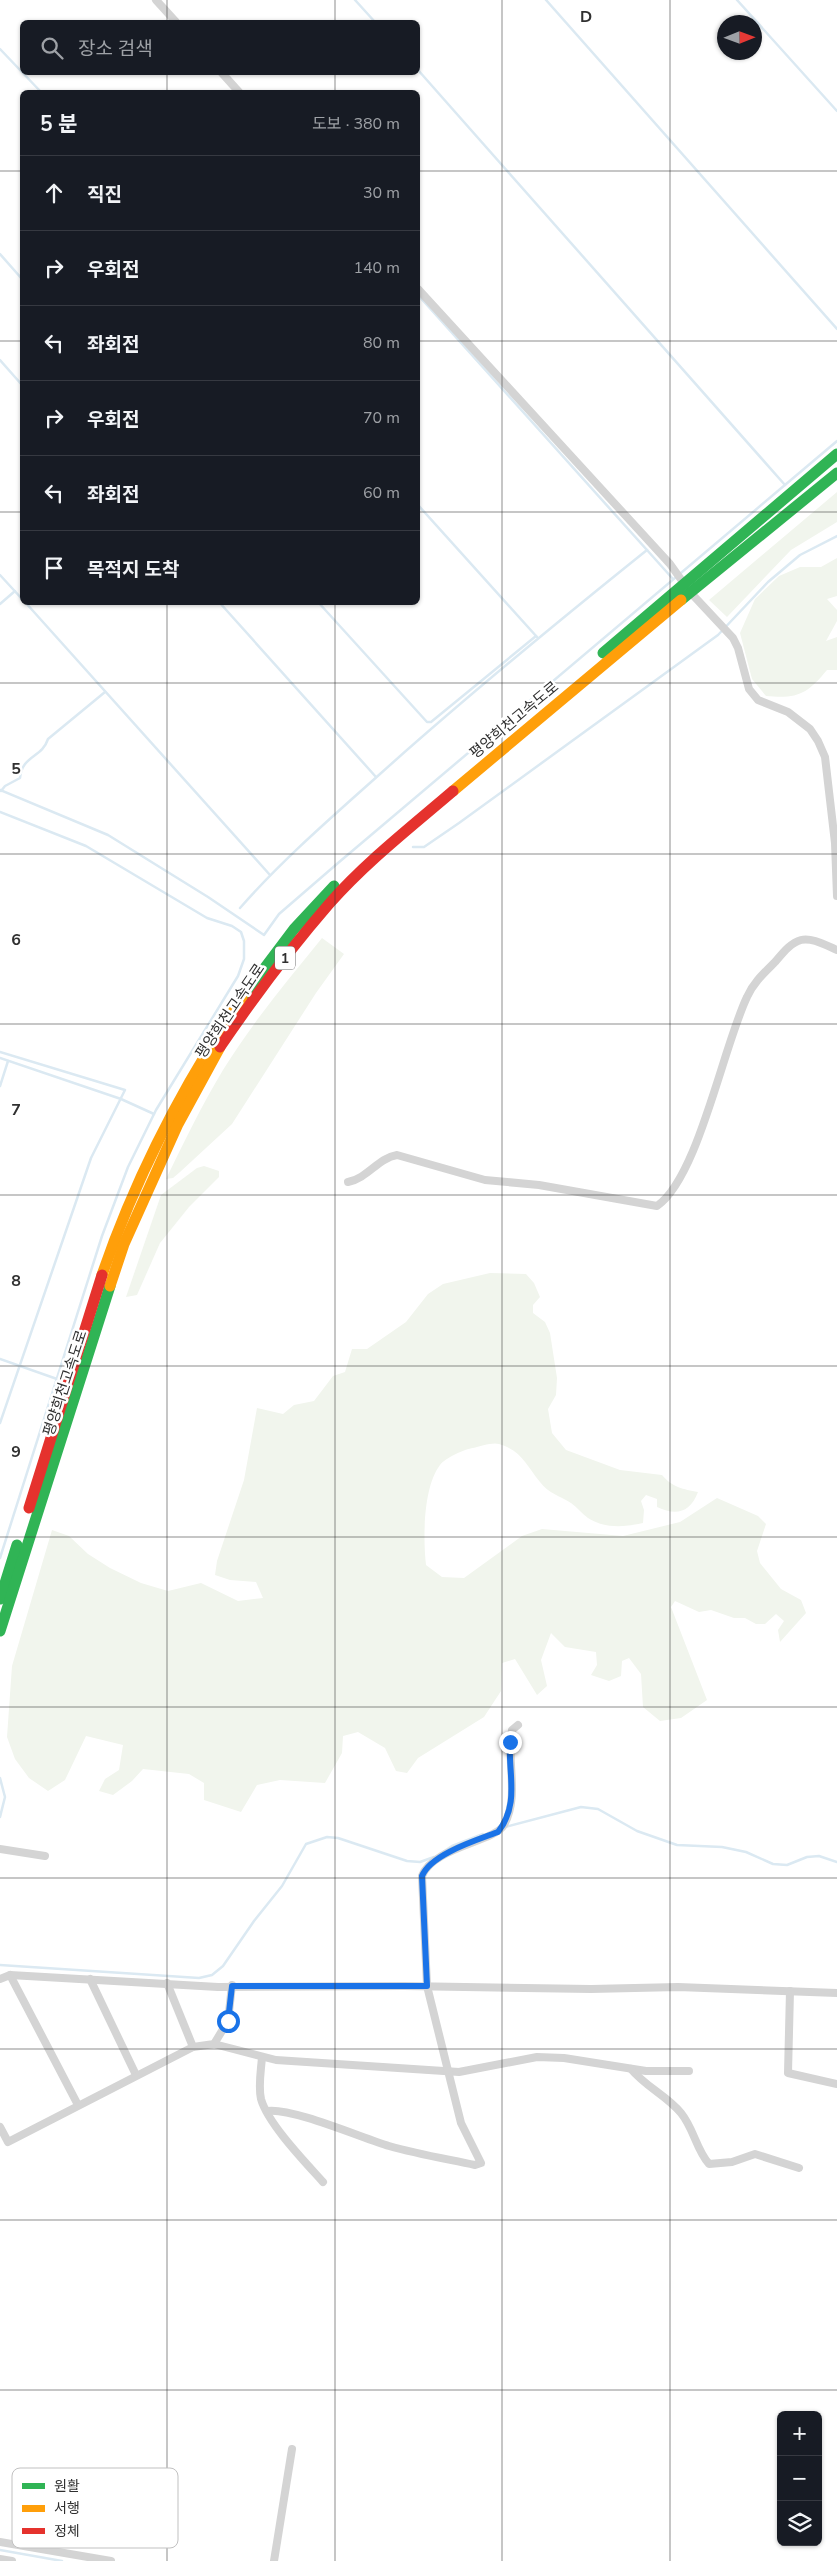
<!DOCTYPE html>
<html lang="ko">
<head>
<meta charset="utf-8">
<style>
  :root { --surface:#171b24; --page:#20242c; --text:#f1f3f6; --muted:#9ea1a6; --line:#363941 }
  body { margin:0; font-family:"Nunito Sans","Noto Sans KR",sans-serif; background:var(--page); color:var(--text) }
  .controls { position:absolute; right:15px; bottom:15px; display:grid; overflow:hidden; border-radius:8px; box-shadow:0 1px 4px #0004 }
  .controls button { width:45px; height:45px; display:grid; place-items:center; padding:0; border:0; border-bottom:1px solid var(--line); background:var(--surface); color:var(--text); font:25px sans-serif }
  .compass { position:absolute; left:717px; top:15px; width:45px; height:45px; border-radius:50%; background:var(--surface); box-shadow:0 1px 4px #0004; rotate:89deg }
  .stop { position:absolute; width:15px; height:15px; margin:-11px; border:4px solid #1a73e8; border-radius:50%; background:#fff }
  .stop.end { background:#1a73e8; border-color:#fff; box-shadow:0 1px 5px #0008 }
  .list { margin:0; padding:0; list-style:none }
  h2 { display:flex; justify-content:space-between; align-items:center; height:65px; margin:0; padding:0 20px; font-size:21px }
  h2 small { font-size:16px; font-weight:400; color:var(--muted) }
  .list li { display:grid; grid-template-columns:32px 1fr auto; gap:15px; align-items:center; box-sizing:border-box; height:75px; padding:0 20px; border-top:1px solid var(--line) }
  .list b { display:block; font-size:19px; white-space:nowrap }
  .list em { font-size:16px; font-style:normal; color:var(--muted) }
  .icon { flex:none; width:28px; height:28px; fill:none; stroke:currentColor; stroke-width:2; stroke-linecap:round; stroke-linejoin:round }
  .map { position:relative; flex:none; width:837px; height:2561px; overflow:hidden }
  .search { position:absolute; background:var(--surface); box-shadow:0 1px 4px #0004; left:20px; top:20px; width:400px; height:55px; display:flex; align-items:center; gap:12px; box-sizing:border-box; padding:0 18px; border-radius:8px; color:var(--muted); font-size:19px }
  .panel { position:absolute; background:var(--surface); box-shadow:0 1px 4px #0004; left:20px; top:90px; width:400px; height:515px; border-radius:8px }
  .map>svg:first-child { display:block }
  .green { fill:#f1f5ed }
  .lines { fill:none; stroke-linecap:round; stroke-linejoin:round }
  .stream { stroke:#dbe9f2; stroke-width:2.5 }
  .street { stroke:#d4d4d4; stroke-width:8 }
  .fast { stroke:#30b455; stroke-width:11 }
  .slow { stroke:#ff9f0a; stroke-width:11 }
  .jam { stroke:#e5322d; stroke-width:11 }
  .route { stroke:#1a73e8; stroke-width:6 }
  .grid { fill:none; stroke:#303030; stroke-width:1; stroke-opacity:0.55 }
  .labels { text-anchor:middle; stroke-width:5; stroke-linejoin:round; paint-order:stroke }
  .shield { fill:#fff; stroke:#6e6e6e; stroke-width:1 }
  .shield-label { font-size:14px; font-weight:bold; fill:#303030 }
  .street-label { font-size:15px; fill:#303030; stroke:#fff }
  .key { fill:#fff; stroke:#c1c1c1; stroke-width:1 }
  .key-label { font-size:14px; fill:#303030 }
  .grid-label { font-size:16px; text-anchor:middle; font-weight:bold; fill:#303030; stroke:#fff; stroke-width:5; stroke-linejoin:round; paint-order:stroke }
</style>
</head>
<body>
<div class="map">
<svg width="837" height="2561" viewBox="0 0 837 2561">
  <rect width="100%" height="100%" fill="#fff"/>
  <g class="green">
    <path d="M 837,492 L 837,522 L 791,550 L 727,617 L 709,600 Z"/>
    <path d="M 837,558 L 837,596 L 827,599 L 837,610 L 837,621 L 826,641 L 837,637 L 837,670 L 827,670 C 807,694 798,699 766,696 L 752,679 L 740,633 L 755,599 L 779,576 L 800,567 L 821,567 Z"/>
    <path d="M 322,938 L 344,954 L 316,993 L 232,1124 L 180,1172 L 173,1178 L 166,1179 C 184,1142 202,1105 223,1070 C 252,1023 287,981 322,938 Z"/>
    <path d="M 204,1166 L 219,1171 L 219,1177 L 189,1207 L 160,1243 L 137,1295 L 126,1297 L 161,1195 L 197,1168 Z"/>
    <path d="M 490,1273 L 526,1274 L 534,1283 L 540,1297 L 533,1305 L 533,1313 L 545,1322 L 550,1333 L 557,1378 L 556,1395 L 548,1409 L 552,1433 L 566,1450 L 620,1470 L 662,1475 C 673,1488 683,1489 698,1492 C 690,1513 676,1516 657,1507 L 657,1499 L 646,1495 L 641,1501 L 644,1510 L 643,1523 C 625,1527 605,1529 588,1518 C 582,1514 577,1507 571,1503 C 560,1496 548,1493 540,1482 C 526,1465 522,1451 499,1444 C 493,1442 480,1446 473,1448 C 465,1449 445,1458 440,1465 C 423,1487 423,1539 426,1565 L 442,1577 L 464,1578 L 522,1536 L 542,1529 L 623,1536 L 680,1522 L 717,1498 L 758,1516 L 766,1524 L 757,1551 L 760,1563 L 781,1589 L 801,1600 L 806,1613 L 780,1642 L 778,1630 L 784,1621 L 776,1614 L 765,1624 L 756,1624 L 745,1618 L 734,1618 L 711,1610 L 699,1612 L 675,1601 L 671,1607 L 707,1700 L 681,1718 L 660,1721 L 643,1707 L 641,1674 L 629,1658 L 622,1661 L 621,1676 L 609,1681 L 591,1675 L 597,1665 L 596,1652 L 565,1647 L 551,1633 L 541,1660 L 547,1686 L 537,1695 L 515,1659 L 502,1663 L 501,1691 L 484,1717 L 418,1758 L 407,1773 L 396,1771 L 385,1748 L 358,1732 L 343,1736 L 342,1753 L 325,1783 L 280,1780 L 257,1785 L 241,1812 L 204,1800 L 204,1783 L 189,1774 L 143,1769 L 132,1781 L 113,1795 L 99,1791 L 105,1779 L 119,1770 L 123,1745 L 86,1736 L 65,1780 L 48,1791 L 29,1778 L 15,1759 L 7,1737 L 12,1666 L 52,1530 L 69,1536 L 88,1554 L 110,1568 L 141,1583 L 168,1591 L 201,1583 L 238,1601 L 263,1598 L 256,1582 L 230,1580 L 215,1575 L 217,1561 L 244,1480 L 257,1408 L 283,1414 L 294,1405 L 314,1401 L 333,1376 L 345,1372 L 352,1349 L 367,1349 L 406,1322 L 428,1294 L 443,1284 Z"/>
  </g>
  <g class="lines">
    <g class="stream">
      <path d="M 355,0 L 375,22"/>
      <path d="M 546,0 L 837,329"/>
      <path d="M 737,0 L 837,111"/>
      <path d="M 0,49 L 41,92"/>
      <path d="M 418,70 L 785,485"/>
      <path d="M 0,254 L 22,279"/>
      <path d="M 418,295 L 673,579"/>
      <path d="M 0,360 L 22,385"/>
      <path d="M 418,505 L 537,637"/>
      <path d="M 0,575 L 22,599"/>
      <path d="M 25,602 L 270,875"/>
      <path d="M 219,602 L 376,777"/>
      <path d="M 318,602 L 427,722 L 431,722 L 536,636"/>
      <path d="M 0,604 L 15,591"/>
      <path d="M 0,790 L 108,835 L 208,897 L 264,935 L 279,914 L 338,863 L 837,441"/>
      <path d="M 1,791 L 5,786 L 20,778 C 22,755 42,758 48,739 L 105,692"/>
      <path d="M 0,812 L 86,846 L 207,918 L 232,926 L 241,932 L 244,941 L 244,959 L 238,976 L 156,1110 L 128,1167 L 102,1236 L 0,1558"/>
      <path d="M 413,847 L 424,847 L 459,823 L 718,635 L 768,582 L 800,555 L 837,536"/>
      <path d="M 240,908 C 282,860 332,817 380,774 C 466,697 556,623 647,550"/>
      <path d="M 0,1052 L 125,1090 L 91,1158 L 0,1423"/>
      <path d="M 0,1058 L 121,1099 L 154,1114"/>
      <path d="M 0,1086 L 8,1061"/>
      <path d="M 0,1359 L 57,1379"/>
      <path d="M 0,1778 L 5,1797 L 0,1817"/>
      <path d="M 505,1827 L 581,1807 L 598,1809 L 637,1831 L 677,1845 L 722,1847 L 746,1852 L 773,1864 L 787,1865 L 807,1857 L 819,1856 L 837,1862"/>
      <path d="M 443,1852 L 452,1846 L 483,1834"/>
      <path d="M 0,1965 L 199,1978 L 212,1975 L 223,1966 L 254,1921 L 282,1886 L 306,1844 L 327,1837 L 338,1838 L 407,1861 L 420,1862 L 434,1857"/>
      <path d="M 0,2550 L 62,2561"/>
    </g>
    <g class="street">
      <path d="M 156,0 L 176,22"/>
      <path d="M 221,72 L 239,92"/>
      <path d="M 418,289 L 670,564 L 690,592 L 733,638 L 738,648 L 749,689 L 758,700 L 788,712 L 810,729 L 818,741 L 825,757 L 835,843 L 837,896"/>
      <path d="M 348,1182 C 368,1178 378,1158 397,1155 L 485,1180 L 539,1185 L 657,1206 C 698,1178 723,1047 747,997 C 753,983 764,973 775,962 C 782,954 790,943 801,940 C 812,937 827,946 837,950"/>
      <path d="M 0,1849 L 45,1856"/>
      <path d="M 10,1975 L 78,2105"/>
      <path d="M 0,1979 L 10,1975 L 218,1987 L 404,1986 L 591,1989 L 678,1987 L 837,1993"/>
      <path d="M 90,1979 L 136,2075"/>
      <path d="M 167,1983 L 193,2047"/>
      <path d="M 790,1991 L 788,2073 L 837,2084"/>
      <path d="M 214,2044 L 276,2060 L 459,2072 L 537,2057 L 564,2058 L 646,2071 L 689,2071"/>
      <path d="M 262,2057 C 261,2071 258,2086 261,2099 C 268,2124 306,2163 323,2182"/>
      <path d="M 631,2069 C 646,2087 667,2096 681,2113 C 694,2129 696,2149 709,2164 L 732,2162 L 755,2154 L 799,2168"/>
      <path d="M 267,2111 C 291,2107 362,2138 389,2146 C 417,2154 447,2159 475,2165 L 481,2163 L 461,2123 L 427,1986 L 422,1876 C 433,1847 494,1842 504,1825 C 520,1796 506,1762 512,1730 L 518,1725"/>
      <path d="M 0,2127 L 8,2142 L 193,2047 L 214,2044 L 228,2021 L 232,1985"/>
      <path d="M 0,2542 L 111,2561"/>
      <path d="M 0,2559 L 12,2561"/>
      <path d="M 274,2561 L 292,2449"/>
    </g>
    <g class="fast">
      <path d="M 681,600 L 837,473"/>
      <path d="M 603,653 L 837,454"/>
      <path d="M 242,998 L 294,929 L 334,886"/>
      <path d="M 0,1599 L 17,1545"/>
      <path d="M 0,1631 L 110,1286"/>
    </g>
    <g class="slow">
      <path d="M 453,791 L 681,600"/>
      <path d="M 102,1275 C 136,1176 183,1085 242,998"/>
      <path d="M 110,1286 L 124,1244 L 178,1124 L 220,1047"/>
    </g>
    <g class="jam">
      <path d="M 220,1047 C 254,997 290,949 329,904 C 366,862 411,827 453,791"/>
      <path d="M 29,1508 L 102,1275"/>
    </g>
  </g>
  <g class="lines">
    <path class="route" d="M 228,2021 L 232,1986 L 427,1986 L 422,1876 C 431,1854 477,1840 498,1832 C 520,1804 508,1774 510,1742"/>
  </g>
  <path class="grid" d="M 167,0 L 167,22M 335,0 L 335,22M 502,0 L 502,2561M 670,0 L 670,2561M 167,72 L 167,92M 335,72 L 335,92M 0,171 L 22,171M 418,171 L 837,171M 0,341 L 22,341M 418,341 L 837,341M 0,512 L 22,512M 418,512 L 837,512M 167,602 L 167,2561M 335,602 L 335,2561M 0,683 L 837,683M 0,854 L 837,854M 0,1024 L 837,1024M 0,1195 L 837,1195M 0,1366 L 837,1366M 0,1537 L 837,1537M 0,1707 L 837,1707M 0,1878 L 837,1878M 0,2049 L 837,2049M 0,2220 L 837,2220M 0,2390 L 837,2390"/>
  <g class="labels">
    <rect class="shield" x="275" y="946.5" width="20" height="23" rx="4"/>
    <g class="shield-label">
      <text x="285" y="963">1</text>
    </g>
    <g class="street-label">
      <text transform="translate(514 720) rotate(-40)" y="5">평양희천고속도로</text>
      <text transform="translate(230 1011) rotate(-56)" y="5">평양희천고속도로</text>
      <text transform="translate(65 1383) rotate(-72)" y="5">평양희천고속도로</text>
    </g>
  </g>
  <rect x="12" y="2468" width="166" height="80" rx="8" class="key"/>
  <rect x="22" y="2483" width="23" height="6" fill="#30b455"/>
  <rect x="22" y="2505" width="23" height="7" fill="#ff9f0a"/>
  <rect x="22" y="2528" width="23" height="6" fill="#e5322d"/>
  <g class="key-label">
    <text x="54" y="2491">원활</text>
    <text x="54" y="2513">서행</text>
    <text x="54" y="2536">정체</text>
  </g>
  <g class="grid-label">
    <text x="586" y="22">D</text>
    <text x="16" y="774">5</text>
    <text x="16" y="945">6</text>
    <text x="16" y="1115">7</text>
    <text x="16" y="1286">8</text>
    <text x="16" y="1457">9</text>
  </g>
</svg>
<div class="controls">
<button>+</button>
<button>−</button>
<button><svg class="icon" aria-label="layers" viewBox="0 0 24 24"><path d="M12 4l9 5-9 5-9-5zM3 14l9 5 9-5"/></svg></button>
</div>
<svg class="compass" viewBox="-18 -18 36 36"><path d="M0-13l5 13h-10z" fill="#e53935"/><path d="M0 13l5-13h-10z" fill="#9ea1a6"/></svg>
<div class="stop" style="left:228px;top:2021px"></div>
<div class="stop end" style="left:510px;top:1742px"></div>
<div class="search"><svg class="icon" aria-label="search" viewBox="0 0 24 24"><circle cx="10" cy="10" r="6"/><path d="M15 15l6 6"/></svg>장소 검색</div>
<section class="panel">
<h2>5 분<small>도보 · 380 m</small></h2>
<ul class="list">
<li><svg class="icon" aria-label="ahead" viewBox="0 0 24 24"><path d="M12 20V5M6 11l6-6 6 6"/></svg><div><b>직진</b></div><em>30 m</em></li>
<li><svg class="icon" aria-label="right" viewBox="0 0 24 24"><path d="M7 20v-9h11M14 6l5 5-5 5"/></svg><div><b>우회전</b></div><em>140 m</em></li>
<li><svg class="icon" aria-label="left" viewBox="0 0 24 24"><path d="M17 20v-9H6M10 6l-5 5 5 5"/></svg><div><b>좌회전</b></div><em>80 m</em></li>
<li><svg class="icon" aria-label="right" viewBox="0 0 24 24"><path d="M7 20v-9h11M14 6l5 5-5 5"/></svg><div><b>우회전</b></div><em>70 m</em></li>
<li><svg class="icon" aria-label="left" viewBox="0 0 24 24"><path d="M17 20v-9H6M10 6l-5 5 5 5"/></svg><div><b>좌회전</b></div><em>60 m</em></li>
<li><svg class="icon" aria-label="arrive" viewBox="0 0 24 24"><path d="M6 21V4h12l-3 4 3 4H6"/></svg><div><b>목적지 도착</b></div></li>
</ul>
</section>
</div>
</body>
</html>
